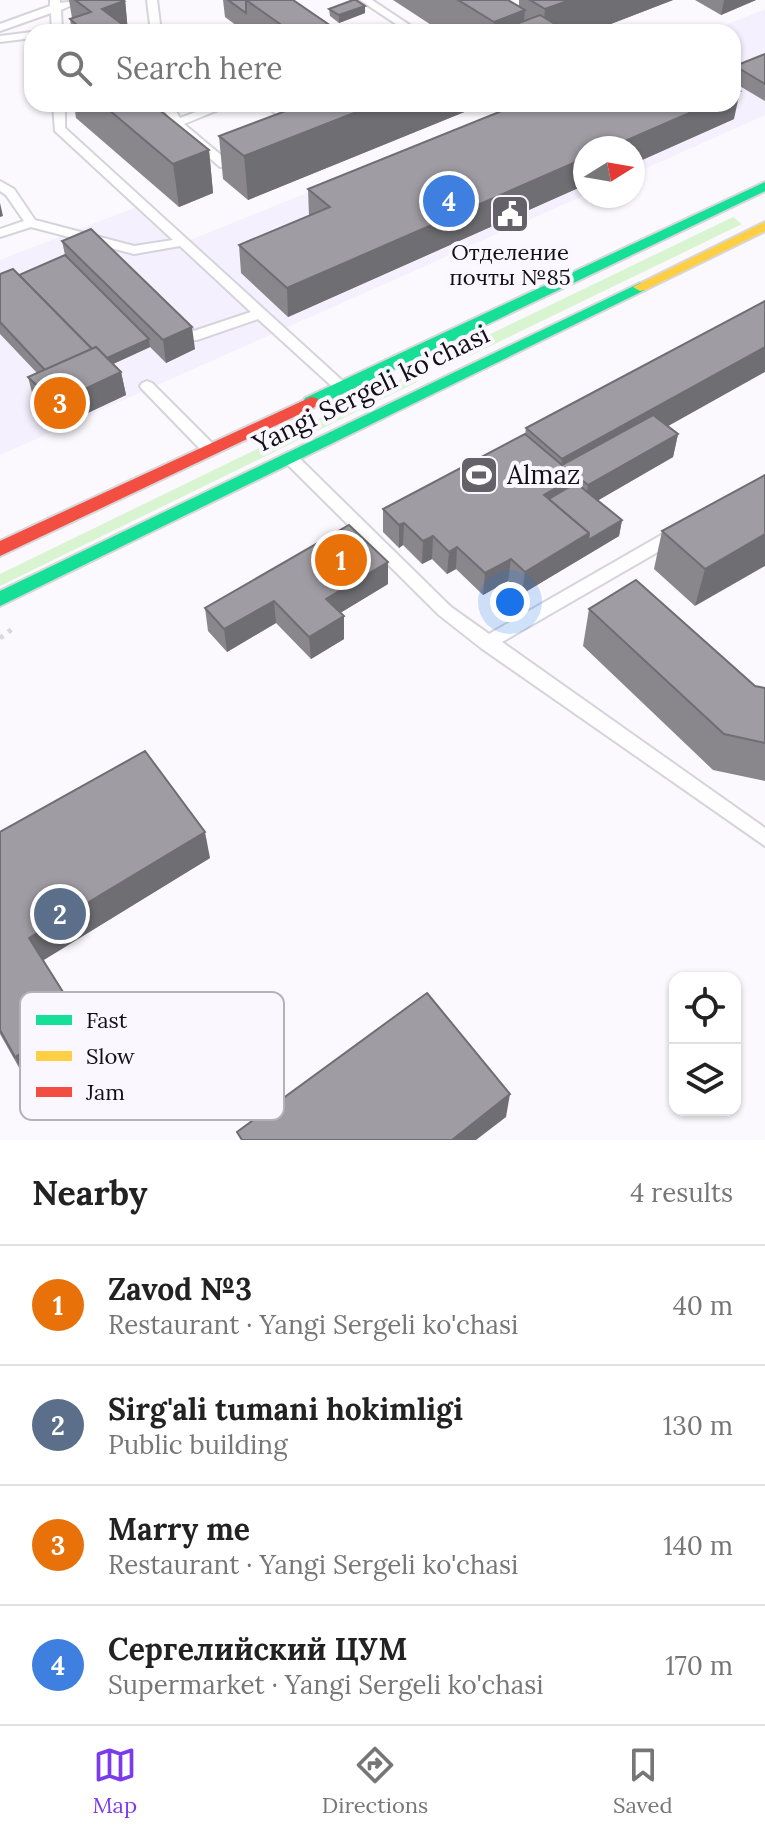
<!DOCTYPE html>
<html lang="en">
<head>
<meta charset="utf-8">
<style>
  :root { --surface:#fff; --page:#f6f6f6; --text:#222; --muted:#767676; --line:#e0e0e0; --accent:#7c3aed }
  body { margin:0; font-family:Lora,serif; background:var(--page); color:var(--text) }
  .controls { position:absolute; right:24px; bottom:24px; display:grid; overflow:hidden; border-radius:16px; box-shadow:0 2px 6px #0004 }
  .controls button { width:72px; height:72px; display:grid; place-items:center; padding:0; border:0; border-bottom:2px solid var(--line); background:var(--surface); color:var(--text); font:40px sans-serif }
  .compass { position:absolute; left:573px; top:136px; width:72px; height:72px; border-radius:50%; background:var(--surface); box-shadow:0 2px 6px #0004; rotate:79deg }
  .you { position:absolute; left:510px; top:602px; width:28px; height:28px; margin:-20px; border:6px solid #fff; border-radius:50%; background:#1a73e8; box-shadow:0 0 0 12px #1a73e833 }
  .badge { display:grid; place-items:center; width:52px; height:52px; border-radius:50%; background:var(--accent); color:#fff; font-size:26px; font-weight:700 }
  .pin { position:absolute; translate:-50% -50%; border:4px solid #fff; box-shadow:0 2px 8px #0006 }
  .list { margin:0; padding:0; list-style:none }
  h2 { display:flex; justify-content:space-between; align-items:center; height:104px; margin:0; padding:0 32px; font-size:34px }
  h2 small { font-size:26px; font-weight:400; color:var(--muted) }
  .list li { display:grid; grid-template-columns:52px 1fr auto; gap:24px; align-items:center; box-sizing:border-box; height:120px; padding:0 32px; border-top:2px solid var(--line) }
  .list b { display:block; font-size:30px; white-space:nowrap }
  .list p { margin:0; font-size:26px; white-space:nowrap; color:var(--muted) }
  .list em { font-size:26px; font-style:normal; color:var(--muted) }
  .icon { flex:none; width:44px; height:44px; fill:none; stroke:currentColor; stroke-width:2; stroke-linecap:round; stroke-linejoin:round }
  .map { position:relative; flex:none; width:765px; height:1140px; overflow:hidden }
  .search { position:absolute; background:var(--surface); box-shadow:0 2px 6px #0004; left:24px; right:24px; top:24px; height:88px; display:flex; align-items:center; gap:20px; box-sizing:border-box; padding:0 28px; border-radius:24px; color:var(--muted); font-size:30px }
  .sheet { height:584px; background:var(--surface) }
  nav { display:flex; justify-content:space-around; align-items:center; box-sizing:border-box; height:112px; border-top:2px solid var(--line); background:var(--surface); font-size:22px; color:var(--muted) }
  nav a { display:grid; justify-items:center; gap:4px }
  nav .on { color:var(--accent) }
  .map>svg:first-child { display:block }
  .built { fill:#f4f0fe }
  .green { fill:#d9f4d0 }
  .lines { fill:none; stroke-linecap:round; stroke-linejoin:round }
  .lane-casing { stroke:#d6d4db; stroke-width:4 }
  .fast-casing { stroke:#d7d6d9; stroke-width:4 }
  .slow-casing { stroke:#d7d6d9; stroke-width:4 }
  .jam-casing { stroke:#d7d6d9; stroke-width:4 }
  .path { stroke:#d9d9da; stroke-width:5; stroke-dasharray:4 6; stroke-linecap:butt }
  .lane { fill:#fefeff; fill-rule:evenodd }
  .fast { fill:#16e098; fill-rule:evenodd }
  .slow { fill:#ffcf43; fill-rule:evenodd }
  .jam { fill:#f24e42; fill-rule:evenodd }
  .wall { fill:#89878c }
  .shaded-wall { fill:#6f6e72 }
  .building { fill:#9f9da3; stroke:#6f6e72; stroke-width:2 }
  .labels { text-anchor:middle; stroke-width:8; stroke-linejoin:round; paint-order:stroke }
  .far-poi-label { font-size:22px; fill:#120f18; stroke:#faf8fe }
  .street-label { font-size:26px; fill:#120f18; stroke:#faf8fe }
  .poi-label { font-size:26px; fill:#120f18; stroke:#faf8fe; text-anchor:start }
  .key { fill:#faf8fe; stroke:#b4b2b9; stroke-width:2 }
  .key-label { font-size:22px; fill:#120f18 }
</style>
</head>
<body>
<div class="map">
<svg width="765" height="1140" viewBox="0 0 765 1140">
  <rect width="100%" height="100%" fill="#fbf9fd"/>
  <path class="built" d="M 765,9 L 765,115 L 633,174 L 633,148 L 585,148 L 585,195 L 0,455 L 0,260 L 139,206 L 180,244 L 528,104 L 733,104 L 733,32 L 708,32 Z"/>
  <g class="green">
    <path d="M 733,217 L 742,224 L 468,357 L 459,349 Z"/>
    <path d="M 409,375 L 417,382 L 0,586 L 0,574 Z"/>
  </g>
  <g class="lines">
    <defs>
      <g id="lane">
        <path d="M 50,0 L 60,0 L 60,3 L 83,0 L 61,10 L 62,32 L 52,32 L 51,13 L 0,31 L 0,24 L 50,6 Z"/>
        <path d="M 147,0 L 157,0 L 161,32 L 151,32 Z"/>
        <path d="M 360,0 L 372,0 L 420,32 L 408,32 Z"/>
        <path d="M 32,32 L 32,38 L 0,42 L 0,36 Z"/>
        <path d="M 53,104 L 65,104 L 65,128 L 346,384 L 348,387 L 346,390 L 336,390 L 258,319 L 197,340 L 187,340 L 175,328 L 175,322 L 185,322 L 194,331 L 251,312 L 180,246 L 134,254 L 31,227 L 0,237 L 0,229 L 24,221 L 6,195 L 0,191 L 0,181 L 14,189 L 35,220 L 134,246 L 173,240 L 55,131 Z"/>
        <path d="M 160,104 L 172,104 L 180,118 L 216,104 L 233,104 L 184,124 L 227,160 L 245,160 L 245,166 L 220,167 L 179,132 Z"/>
        <path d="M 264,104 L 277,104 L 302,125 L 292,127 Z"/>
        <path d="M 147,381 L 152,383 L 214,445 L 216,449 L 214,453 L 204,453 L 142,389 L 140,386 L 142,383 Z"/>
        <path d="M 289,452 L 294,453 L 451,607 L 489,634 L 670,530 L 682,530 L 684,534 L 682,538 L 502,642 L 765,828 L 765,846 L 481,648 L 439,615 L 284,461 L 282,457 Z"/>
      </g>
      <g id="fast">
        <path d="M 765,182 L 765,191 L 317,406 L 305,406 L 303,402 L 305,398 Z"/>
        <path d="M 640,283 L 645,284 L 645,290 L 0,606 L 0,591 Z"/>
      </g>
      <path id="slow" d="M 765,222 L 765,231 L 645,290 L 640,291 L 633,287 Z"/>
      <path id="jam" d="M 311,397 L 317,398 L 319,402 L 317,406 L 0,556 L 0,541 Z"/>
    </defs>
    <use href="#lane" class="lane-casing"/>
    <use href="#fast" class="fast-casing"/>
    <use href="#slow" class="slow-casing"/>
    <use href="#jam" class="jam-casing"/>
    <path class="path" d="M 0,638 L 15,627"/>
    <use href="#lane" class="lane"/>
    <use href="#fast" class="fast"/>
    <use href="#slow" class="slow"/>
    <use href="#jam" class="jam"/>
  </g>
  <g class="wall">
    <path d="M 69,0 L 125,0 L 128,32 L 72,32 L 70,19 L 72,18 Z"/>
    <path d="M 223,0 L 293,0 L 328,32 L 245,32 L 225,17 Z"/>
    <path d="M 393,0 L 508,0 L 519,7 L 519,0 L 673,0 L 590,32 L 442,32 Z"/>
    <path d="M 695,0 L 756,0 L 721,15 Z"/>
    <path d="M 329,9 L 365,13 L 339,23 L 330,16 Z"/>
    <path d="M 765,54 L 765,101 L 733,82 L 735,66 Z"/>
    <path d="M 74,104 L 152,104 L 209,150 L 213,193 L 179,207 L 76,118 Z"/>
    <path d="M 304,104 L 484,104 L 248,200 L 223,179 L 219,136 Z"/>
    <path d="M 734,119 L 633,164 L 633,148 L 585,148 L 585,185 L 288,317 L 241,273 L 239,245 L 309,216 L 308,189 Z"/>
    <path d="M 62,241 L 195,349 L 166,363 L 150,347 L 113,364 L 121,372 L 126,395 L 60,426 L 34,400 L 28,377 L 37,373 L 0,334 L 0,274 L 19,275 L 65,255 Z"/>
    <path d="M 668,427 L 678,434 L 673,457 L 598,500 L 622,520 L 619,536 L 522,594 L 508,581 L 483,595 L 456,569 L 447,574 L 432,559 L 422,564 L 403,545 L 399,548 L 383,532 L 383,509 L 525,434 L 526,428 Z"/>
    <path d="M 765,475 L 695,606 L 654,569 L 662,531 Z"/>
    <path d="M 388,584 L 340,613 L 344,616 L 344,639 L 311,659 L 276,623 L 227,652 L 208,631 L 205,608 Z"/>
    <path d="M 589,609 L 755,686 L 765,688 L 765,781 L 713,770 L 583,646 Z"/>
    <path d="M 0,832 L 210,858 L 43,960 L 77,1024 L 54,1038 L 61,1057 L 26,1080 L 0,1034 Z"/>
  </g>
  <g class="shaded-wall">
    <path d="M 103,0 L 125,0 L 128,32 L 105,32 L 102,9 Z"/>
    <path d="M 570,0 L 673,0 L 590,32 L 543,32 L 545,9 Z"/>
    <path d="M 724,0 L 756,0 L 721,15 Z"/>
    <path d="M 365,6 L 365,13 L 339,23 L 339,15 Z"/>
    <path d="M 525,10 L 523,32 L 493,32 L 494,22 Z"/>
    <path d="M 328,24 L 328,32 L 305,32 Z"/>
    <path d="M 740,91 L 734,119 L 633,164 L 633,148 L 609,148 L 710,104 L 733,104 L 733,94 Z"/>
    <path d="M 377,104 L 484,104 L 248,200 L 244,156 Z"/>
    <path d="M 209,150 L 213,193 L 179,207 L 173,164 Z"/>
    <path d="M 585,158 L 585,185 L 288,317 L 287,288 Z"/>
    <path d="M 0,203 L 3,216 L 0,217 Z"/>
    <path d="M 192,327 L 195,349 L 166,363 L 163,340 Z"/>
    <path d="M 149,339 L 150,347 L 100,370 L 99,362 Z"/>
    <path d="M 765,347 L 765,372 L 577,477 L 574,499 L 554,511 L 544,495 L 559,487 L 562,459 Z"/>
    <path d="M 121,372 L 126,395 L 60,426 L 55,403 Z"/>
    <path d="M 678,434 L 673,457 L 585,508 L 588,485 Z"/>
    <path d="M 622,520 L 619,536 L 522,594 L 525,572 L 589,533 Z"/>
    <path d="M 404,523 L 403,545 L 399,548 L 399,525 Z"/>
    <path d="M 765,534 L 765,566 L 695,606 L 705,569 Z"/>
    <path d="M 433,536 L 432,559 L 422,564 L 423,541 Z"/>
    <path d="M 457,547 L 456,569 L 447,574 L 449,552 Z"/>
    <path d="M 511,559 L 508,581 L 483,595 L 485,573 Z"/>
    <path d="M 388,562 L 388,584 L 327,621 L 326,599 Z"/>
    <path d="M 274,601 L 276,623 L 227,652 L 224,629 Z"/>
    <path d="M 344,616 L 344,639 L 311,659 L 309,637 Z"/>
    <path d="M 205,832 L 210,858 L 39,963 L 29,938 Z"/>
    <path d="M 68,1000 L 77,1024 L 54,1038 L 61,1057 L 26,1080 L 15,1057 L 42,1016 Z"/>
    <path d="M 510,1094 L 506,1117 L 476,1140 L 452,1140 Z"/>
  </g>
  <g class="building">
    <path d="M 75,0 L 122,0 L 124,1 L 102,9 L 126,27 L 112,32 L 85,32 L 70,19 L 91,12 Z"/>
    <path d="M 228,0 L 246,0 L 246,13 Z"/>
    <path d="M 246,0 L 293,0 L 328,24 L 310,30 L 303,26 L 290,31 Z"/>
    <path d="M 353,0 L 356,0 L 365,6 L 339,15 L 329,9 Z"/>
    <path d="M 458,0 L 508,0 L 525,10 L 494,22 Z"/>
    <path d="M 530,0 L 570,0 L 545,9 Z"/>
    <path d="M 540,15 L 566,31 L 495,32 Z"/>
    <path d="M 303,26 L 312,32 L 286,32 Z"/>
    <path d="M 765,54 L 765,84 L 735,66 Z"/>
    <path d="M 733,87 L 740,91 L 733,94 Z"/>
    <path d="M 102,104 L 152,104 L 209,150 L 173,164 Z"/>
    <path d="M 304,104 L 377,104 L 244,156 L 219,136 Z"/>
    <path d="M 519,104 L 710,104 L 609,148 L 585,148 L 585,158 L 287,288 L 239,245 L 330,207 L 308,189 Z"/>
    <path d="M 91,229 L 192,327 L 163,340 L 62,241 Z"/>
    <path d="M 65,255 L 149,339 L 107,358 L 96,347 L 92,349 L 19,275 Z"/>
    <path d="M 13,269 L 92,349 L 45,370 L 0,322 L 0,274 Z"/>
    <path d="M 765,301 L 765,347 L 562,459 L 526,428 Z"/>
    <path d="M 96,347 L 121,372 L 55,403 L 28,377 Z"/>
    <path d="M 653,415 L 678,434 L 588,485 L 577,476 L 544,495 L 589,533 L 525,572 L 511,559 L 485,573 L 457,547 L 449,552 L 433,536 L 423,541 L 404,523 L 399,525 L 383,509 L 525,434 L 562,465 Z"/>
    <path d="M 765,475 L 765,534 L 705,569 L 662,531 Z"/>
    <path d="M 576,483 L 622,520 L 588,540 L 589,533 L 549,499 Z"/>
    <path d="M 349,525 L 388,562 L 326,599 L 344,616 L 309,637 L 274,601 L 224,629 L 205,608 Z"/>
    <path d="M 636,580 L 755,686 L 765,688 L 765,743 L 724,734 L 589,609 Z"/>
    <path d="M 145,751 L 205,832 L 29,938 L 68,1000 L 42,1016 L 52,1034 L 15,1057 L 0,1030 L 0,832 Z"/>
    <path d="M 427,993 L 510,1094 L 452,1140 L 242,1140 L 237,1132 Z"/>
  </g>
  <defs>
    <symbol id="civic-square" viewBox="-11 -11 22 22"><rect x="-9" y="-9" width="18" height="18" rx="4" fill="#646168" stroke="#faf8fe"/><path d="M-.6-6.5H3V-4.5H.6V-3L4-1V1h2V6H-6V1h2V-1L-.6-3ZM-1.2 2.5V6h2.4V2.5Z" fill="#fff"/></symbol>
    <symbol id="stadium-square" viewBox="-11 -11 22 22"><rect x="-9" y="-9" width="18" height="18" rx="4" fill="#646168" stroke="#faf8fe"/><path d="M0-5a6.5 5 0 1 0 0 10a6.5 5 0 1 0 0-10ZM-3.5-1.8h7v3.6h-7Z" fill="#fff"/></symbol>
  </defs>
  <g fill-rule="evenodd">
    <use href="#civic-square" x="488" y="192" width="44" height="44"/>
    <use href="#stadium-square" x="457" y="453" width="44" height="44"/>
  </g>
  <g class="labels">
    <g class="far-poi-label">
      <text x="510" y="260">Отделение<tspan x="510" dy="25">почты №85</tspan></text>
    </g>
    <g class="street-label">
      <text transform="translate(371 389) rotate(-26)" y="9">Yangi Sergeli ko'chasi</text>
    </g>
    <g class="poi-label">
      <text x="507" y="484">Almaz</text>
    </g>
  </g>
  <rect x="20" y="992" width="264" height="128" rx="12" class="key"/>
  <rect x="36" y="1015" width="36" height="10" fill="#16e098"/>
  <rect x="36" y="1051" width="36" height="10" fill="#ffcf43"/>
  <rect x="36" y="1087" width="36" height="10" fill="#f24e42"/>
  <g class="key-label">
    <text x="86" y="1028">Fast</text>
    <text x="86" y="1064">Slow</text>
    <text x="86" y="1100">Jam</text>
  </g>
</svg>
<div class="controls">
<button><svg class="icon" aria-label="locate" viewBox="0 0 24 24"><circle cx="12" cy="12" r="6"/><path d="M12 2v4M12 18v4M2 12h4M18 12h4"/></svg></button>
<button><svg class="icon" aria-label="layers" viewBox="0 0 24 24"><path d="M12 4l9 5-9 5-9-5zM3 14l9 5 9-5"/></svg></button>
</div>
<svg class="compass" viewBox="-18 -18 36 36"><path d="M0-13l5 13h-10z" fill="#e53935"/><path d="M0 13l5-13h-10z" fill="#767676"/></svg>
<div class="you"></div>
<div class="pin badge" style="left:341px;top:560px;background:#e8710a">1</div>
<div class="pin badge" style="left:60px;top:914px;background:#5c6f8a">2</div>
<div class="pin badge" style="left:60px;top:403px;background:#e8710a">3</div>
<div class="pin badge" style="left:449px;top:201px;background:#3f7fe0">4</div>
<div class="search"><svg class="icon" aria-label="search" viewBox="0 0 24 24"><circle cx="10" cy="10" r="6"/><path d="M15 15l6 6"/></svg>Search here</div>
</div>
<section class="sheet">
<h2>Nearby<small>4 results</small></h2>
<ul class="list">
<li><span class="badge" style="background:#e8710a">1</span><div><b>Zavod №3</b><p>Restaurant · Yangi Sergeli ko'chasi</p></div><em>40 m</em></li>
<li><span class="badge" style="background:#5c6f8a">2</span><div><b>Sirg'ali tumani hokimligi</b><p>Public building</p></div><em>130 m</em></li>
<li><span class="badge" style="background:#e8710a">3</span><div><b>Marry me</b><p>Restaurant · Yangi Sergeli ko'chasi</p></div><em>140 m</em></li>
<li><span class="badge" style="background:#3f7fe0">4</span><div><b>Сергелийский ЦУМ</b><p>Supermarket · Yangi Sergeli ko'chasi</p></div><em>170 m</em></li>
</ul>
</section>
<nav>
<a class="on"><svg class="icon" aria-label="map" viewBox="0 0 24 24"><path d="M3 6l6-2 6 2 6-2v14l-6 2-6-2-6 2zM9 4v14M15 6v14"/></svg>Map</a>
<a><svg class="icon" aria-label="directions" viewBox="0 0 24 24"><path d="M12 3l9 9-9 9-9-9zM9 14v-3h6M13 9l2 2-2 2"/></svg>Directions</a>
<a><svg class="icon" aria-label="saved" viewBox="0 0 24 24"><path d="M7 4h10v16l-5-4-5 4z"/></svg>Saved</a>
</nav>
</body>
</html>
